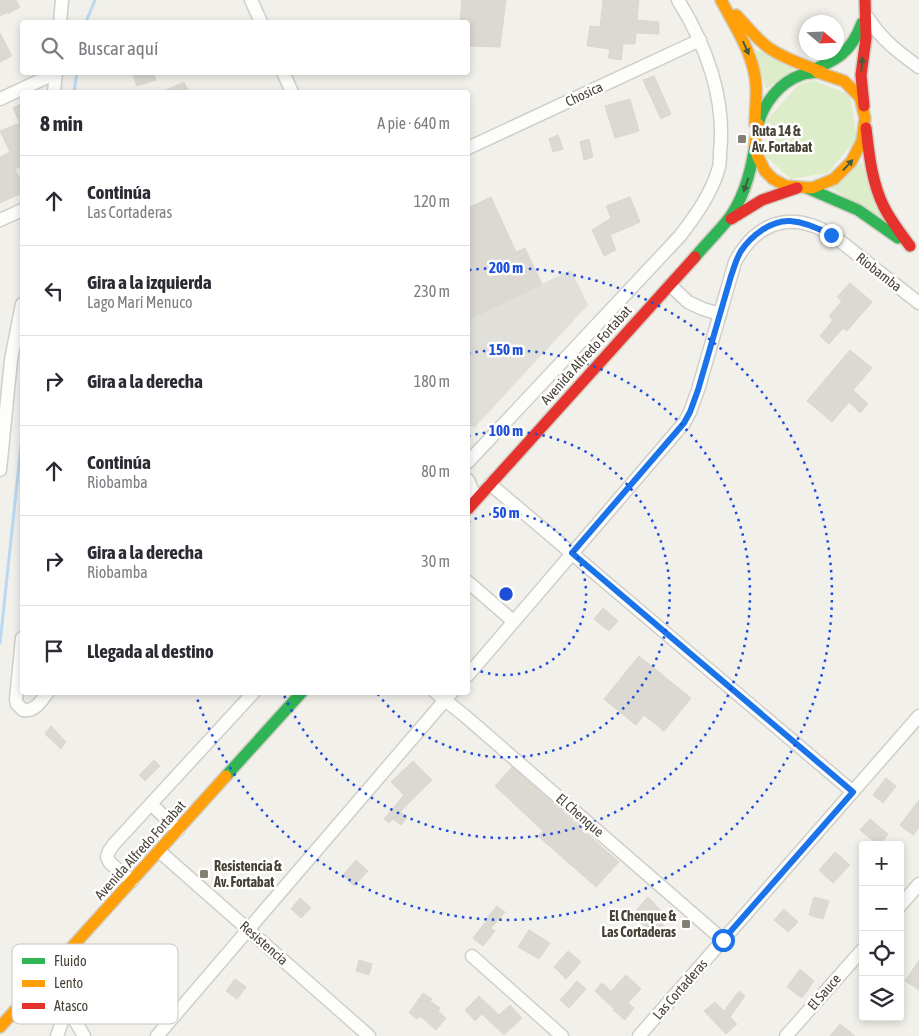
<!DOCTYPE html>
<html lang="es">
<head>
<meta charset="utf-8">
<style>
  :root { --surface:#fff; --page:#f2f2f3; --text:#2b2b33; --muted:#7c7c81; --line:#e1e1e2 }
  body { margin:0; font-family:"Asap Condensed",sans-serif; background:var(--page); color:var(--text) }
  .controls { position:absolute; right:15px; bottom:15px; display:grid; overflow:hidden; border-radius:5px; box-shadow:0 2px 8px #0003 }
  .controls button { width:45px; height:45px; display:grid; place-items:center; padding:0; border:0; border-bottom:1px solid var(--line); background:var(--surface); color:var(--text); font:25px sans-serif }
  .compass { position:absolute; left:799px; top:15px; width:45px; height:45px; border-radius:50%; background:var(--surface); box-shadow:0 2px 8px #0003; rotate:109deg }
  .stop { position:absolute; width:15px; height:15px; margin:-11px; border:4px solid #1a73e8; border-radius:50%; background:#fff }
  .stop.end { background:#1a73e8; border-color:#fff; box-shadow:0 1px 5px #0008 }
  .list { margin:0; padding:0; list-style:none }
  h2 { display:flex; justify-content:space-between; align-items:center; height:65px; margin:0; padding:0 20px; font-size:21px }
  h2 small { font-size:16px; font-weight:400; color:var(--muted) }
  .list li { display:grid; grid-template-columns:32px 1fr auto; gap:15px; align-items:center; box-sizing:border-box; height:90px; padding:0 20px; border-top:1px solid var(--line) }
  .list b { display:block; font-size:19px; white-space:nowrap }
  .list p { margin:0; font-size:16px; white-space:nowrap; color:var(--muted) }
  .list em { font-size:16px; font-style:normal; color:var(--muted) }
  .icon { flex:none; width:28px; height:28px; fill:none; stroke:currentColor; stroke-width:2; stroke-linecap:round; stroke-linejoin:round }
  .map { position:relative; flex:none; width:919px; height:1036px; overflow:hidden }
  .search { position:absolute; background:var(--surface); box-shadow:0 2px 8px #0003; left:20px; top:20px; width:450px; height:55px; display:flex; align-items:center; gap:12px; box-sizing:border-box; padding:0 18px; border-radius:5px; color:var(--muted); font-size:19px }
  .panel { position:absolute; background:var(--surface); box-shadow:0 2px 8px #0003; left:20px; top:90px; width:450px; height:605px; border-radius:5px }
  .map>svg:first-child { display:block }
  .green { fill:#ddedca }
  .parking { fill:#e1dfda }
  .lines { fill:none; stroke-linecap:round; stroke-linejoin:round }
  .stream { stroke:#bad8f1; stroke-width:3 }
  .building { fill:#dcd9d3; stroke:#dad7d1 }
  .street-casing { stroke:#d0cec8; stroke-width:15 }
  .fast-casing { stroke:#d2cec2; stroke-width:14 }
  .slow-casing { stroke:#d2cec2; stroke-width:14 }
  .jam-casing { stroke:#d2cec2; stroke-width:14 }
  .street { stroke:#fdfdfc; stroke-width:12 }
  .fast { stroke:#30b455; stroke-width:11 }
  .slow { stroke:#ff9f0a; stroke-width:11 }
  .jam { stroke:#e5322d; stroke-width:11 }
  .oneway { fill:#425e3e }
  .route { stroke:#1a73e8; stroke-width:6 }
  .ring { fill:none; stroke:#1d4ed8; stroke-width:2.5; stroke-dasharray:2.5 5 }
  .poi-dot { fill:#847f75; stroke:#fff; stroke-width:2 }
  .labels { text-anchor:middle; stroke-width:5; stroke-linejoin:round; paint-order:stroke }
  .street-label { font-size:14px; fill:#484236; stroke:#fff }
  .poi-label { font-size:14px; font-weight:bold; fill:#484236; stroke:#fff; text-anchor:start }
  .key { fill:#fff; stroke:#c8c6c3; stroke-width:1 }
  .key-label { font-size:14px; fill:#484236 }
  .centre { fill:#1d4ed8; stroke:#fff; stroke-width:2.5 }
  .ring-label { font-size:15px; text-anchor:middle; font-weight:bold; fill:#1d4ed8; stroke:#fff; stroke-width:5; stroke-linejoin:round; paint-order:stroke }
</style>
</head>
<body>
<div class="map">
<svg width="919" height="1036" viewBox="0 0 919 1036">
  <rect width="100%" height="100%" fill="#f2f0eb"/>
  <g class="green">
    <path d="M 754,49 L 796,67 L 766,89 Z"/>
    <path d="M 813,80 L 850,95 L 857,138 L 828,173 L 791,179 L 765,156 L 766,121 L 798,85 Z"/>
    <path d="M 861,162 L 888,224 L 831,188 Z"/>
  </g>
  <path class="parking" d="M 571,270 L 588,305 L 475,427 L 468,426 L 468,320 Z"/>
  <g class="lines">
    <g class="stream">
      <path d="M 86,22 L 95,0"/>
      <path d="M 74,92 L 77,72"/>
      <path d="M 0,643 L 22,436"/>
    </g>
  </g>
  <g class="building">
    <path d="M 0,0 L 16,0 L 20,7 L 8,14 L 8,12 L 0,16 Z"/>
    <path d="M 462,0 L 506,0 L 500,47 L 468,46 L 468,22 L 460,22 Z"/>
    <path d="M 603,0 L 639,0 L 637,20 L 659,22 L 659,34 L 636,33 L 635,44 L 623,44 L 621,60 L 608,58 L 610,49 L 587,46 L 590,26 L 600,27 Z"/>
    <path d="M 0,33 L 12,56 L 0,62 Z"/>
    <path d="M 132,72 L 153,72 L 156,80 L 137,86 Z"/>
    <path d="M 654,76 L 671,114 L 661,119 L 643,80 Z"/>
    <path d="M 184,82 L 189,92 L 162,92 Z"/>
    <path d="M 630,99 L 639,131 L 615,138 L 605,106 Z"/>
    <path d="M 22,103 L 22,166 L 15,169 L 22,184 L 22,193 L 0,203 L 0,157 L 10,152 L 0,131 L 20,123 L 13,108 Z"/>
    <path d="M 558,135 L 563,149 L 553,152 L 549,139 Z"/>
    <path d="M 589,139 L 593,157 L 584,160 L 580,142 Z"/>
    <path d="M 491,197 L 516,252 L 525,248 L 542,284 L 468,320 L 468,208 Z"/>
    <path d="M 630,197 L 640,222 L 610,235 L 616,250 L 604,256 L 592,230 L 611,218 L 606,206 Z"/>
    <path d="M 850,283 L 872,302 L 847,331 L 843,328 L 829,344 L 820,336 L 833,320 L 829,316 L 842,301 L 837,297 Z"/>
    <path d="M 850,350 L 872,368 L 853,390 L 868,404 L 860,413 L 849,402 L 832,422 L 807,401 Z"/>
    <path d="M 603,608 L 618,621 L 609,631 L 594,619 Z"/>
    <path d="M 639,656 L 691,698 L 664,731 L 644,715 L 636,725 L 604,699 Z"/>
    <path d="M 51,726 L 66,742 L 61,749 L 45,734 Z"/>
    <path d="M 154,760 L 160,766 L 145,781 L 139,775 Z"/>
    <path d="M 413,761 L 432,780 L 400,812 L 407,817 L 401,825 L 393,819 L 389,823 L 384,819 L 404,795 L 391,782 Z"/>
    <path d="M 512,767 L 619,862 L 596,887 L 538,836 L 543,831 L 495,786 Z"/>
    <path d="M 886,778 L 896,786 L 883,803 L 873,795 Z"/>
    <path d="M 919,800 L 919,828 L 913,835 L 900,825 Z"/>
    <path d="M 870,819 L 888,834 L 880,845 L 878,845 L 860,830 Z"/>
    <path d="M 835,852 L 850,865 L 833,883 L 819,870 Z"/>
    <path d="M 356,860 L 368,871 L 354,886 L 343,875 Z"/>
    <path d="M 648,897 L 664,914 L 658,921 L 668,929 L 661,938 L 651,928 L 649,931 L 632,915 Z"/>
    <path d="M 814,897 L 829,901 L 823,919 L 809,915 Z"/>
    <path d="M 300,898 L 311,908 L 301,918 L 291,909 Z"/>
    <path d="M 497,906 L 505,912 L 491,928 L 495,931 L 483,946 L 473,938 L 488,919 L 487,918 Z"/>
    <path d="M 784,909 L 798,922 L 788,932 L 774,920 Z"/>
    <path d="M 529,930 L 550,943 L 539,959 L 518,947 Z"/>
    <path d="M 568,951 L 581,962 L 566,979 L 554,967 Z"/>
    <path d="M 359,960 L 372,964 L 369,975 L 356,971 Z"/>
    <path d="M 919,960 L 919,990 L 905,981 Z"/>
    <path d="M 800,969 L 814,981 L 802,998 L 787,987 Z"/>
    <path d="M 626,975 L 641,989 L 628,1003 L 634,1008 L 625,1020 L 613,1010 L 614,1009 L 595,991 L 602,983 L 611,991 Z"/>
    <path d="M 235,979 L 246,987 L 237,999 L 226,991 Z"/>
    <path d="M 577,981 L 586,989 L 569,1008 L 560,1000 Z"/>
    <path d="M 739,991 L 745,996 L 730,1017 L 737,1024 L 726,1034 L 704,1011 L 715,1002 L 724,1011 Z"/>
    <path d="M 423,993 L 432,999 L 430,1001 L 440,1008 L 438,1011 L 446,1018 L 436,1030 L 420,1016 L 417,1019 L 409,1013 Z"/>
    <path d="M 479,996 L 499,1015 L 510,1005 L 522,1018 L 504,1035 L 482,1014 L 475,1021 L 465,1010 Z"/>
    <path d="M 840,1024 L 855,1036 L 830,1036 Z"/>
  </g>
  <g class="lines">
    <defs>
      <g id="street">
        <path d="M 251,0 L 261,22"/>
        <path d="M 868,18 C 881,39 899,53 919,67"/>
        <path d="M 60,22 L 62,0"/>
        <path d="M 283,72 L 292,92"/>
        <path d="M 54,92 L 56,72"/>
        <path d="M 0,99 L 56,73"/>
        <path d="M 468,148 L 700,40"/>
        <path d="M 0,220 L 22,210"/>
        <path d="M 670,285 L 688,302 L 703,309 L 720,314"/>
        <path d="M 468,462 L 680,236 C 696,215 712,193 719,167 C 720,162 720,157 720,152 C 726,99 706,45 678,0"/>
        <path d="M 0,470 L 11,360 L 22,304"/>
        <path d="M 468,480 L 476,499"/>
        <path d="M 490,484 L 853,792"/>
        <path d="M 468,582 L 513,621"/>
        <path d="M 22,638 L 16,700 L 17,704 L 23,710 C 35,712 41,701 48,692"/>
        <path d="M 468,675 L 684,423 L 690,412 L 698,390 L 735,262 C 753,228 783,211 821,229 C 837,237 850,249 864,260 C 883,275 901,289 919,303"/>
        <path d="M 435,692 L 465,716 L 723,940"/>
        <path d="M 151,804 L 178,830"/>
        <path d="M 159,851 L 369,1036"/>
        <path d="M 132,881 L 110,863 L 107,857 L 109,851 L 114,844 L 254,692"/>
        <path d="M 900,906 L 919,884"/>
        <path d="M 472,956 L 562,1036"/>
        <path d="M 66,1005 L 84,1036"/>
        <path d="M 57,1036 C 64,1016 74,991 67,969 C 66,966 64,962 62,958"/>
        <path d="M 157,1036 L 452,692"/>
        <path d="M 639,1036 L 919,716"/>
        <path d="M 786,1036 L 863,949"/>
      </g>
      <g id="fast">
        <path d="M 808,72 C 837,60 851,53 862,23"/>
        <path d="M 758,124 C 764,103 780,82 801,75 C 806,73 812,73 817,72"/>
        <path d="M 807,188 L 858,210 L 898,238"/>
        <path d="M 695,257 C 705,245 716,234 726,222 C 744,200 751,172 755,145"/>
        <path d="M 226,776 L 302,692"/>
      </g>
      <g id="slow">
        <path d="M 721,0 C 735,27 754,54 756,85 C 757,98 755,111 755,124"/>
        <path d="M 736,15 C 747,26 756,39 769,48 C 785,59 804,65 822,72"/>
        <path d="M 758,124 L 755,142 L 757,155 L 765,171 L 773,179 L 786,186 L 812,188 L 834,179 L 851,162 L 862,141 L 865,118 L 860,97 L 844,81 L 817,72"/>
        <path d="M 0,1027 L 226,776"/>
      </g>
      <g id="jam">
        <path d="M 864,106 L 861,75 L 866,38 L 865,0"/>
        <path d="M 866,128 C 869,155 872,183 884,207 C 891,221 901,234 910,246"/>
        <path d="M 731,219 L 762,200 L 797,188"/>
        <path d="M 468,509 L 695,257"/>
      </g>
    </defs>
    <use href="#street" class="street-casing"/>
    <use href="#fast" class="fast-casing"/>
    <use href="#slow" class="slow-casing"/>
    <use href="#jam" class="jam-casing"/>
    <use href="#street" class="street"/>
    <use href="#fast" class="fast"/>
    <use href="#slow" class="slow"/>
    <use href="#jam" class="jam"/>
  </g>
  <defs><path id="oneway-solid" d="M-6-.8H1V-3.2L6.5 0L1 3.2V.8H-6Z" transform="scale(1.25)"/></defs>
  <g class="oneway">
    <use href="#oneway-solid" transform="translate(746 48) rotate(66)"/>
    <use href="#oneway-solid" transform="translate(862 64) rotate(-85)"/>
    <use href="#oneway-solid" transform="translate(848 165) rotate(-47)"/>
    <use href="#oneway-solid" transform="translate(746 185) rotate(109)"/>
  </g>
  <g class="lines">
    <path class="route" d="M 723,940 L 853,792 L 572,553 L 684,423 L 690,412 L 698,390 L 731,276 C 734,268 736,259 741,251 C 751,236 771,220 790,221 C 805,222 818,228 831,235"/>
  </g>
  <g class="ring">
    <path d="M468 522A81 81 0 1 1 468 666"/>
    <path d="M468 436A163 163 0 1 1 377 693"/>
    <path d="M468 353A244 244 0 1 1 283 693"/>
    <path d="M469 270A326 326 0 1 1 196 695"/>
  </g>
  <g class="poi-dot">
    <rect x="737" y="134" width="10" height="10" rx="2.5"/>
    <rect x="199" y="869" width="10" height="10" rx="2.5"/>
    <rect x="681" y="919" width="10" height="10" rx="2.5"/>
  </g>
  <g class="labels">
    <g class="street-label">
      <text transform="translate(584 94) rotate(-25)" y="5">Chosica</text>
      <text transform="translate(879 272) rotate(38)" y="5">Riobamba</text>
      <text transform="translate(586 355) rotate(-48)" y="5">Avenida Alfredo Fortabat</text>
      <text transform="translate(580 815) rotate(41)" y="5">El Chenque</text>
      <text transform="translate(140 850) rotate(-48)" y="5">Avenida Alfredo Fortabat</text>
      <text transform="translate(264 943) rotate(41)" y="5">Resistencia</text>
      <text transform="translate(680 989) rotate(-49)" y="5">Las Cortaderas</text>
      <text transform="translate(824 992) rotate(-49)" y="5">El Sauce</text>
    </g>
    <g class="poi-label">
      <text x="752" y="136">Ruta 14 &amp;<tspan x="752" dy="16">Av. Fortabat</tspan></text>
      <text x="214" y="871">Resistencia &amp;<tspan x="214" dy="16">Av. Fortabat</tspan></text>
      <text x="676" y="921" text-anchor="end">El Chenque &amp;<tspan x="676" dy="16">Las Cortaderas</tspan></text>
    </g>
  </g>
  <rect x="12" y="944" width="166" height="80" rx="8" class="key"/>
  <rect x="22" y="958" width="23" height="6" fill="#30b455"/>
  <rect x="22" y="980" width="23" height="7" fill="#ff9f0a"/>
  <rect x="22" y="1003" width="23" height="6" fill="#e5322d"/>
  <g class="key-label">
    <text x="54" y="966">Fluido</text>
    <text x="54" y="988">Lento</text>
    <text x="54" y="1011">Atasco</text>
  </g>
  <circle cx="506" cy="594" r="8" class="centre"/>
  <g class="ring-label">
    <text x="506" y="273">200 m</text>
    <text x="506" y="355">150 m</text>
    <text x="506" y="436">100 m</text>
    <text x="506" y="518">50 m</text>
  </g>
</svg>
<div class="controls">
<button>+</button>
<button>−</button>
<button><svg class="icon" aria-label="locate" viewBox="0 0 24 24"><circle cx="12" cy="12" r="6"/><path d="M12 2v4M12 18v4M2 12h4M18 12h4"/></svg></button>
<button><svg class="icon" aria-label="layers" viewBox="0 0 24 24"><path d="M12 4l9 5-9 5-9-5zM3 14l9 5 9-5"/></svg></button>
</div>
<svg class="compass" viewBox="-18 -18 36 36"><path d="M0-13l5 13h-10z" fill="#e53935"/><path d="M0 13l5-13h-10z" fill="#7c7c81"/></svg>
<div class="stop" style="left:723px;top:940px"></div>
<div class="stop end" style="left:831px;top:235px"></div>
<div class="search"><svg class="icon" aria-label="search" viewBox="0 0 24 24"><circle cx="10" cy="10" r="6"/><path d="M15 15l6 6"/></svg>Buscar aquí</div>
<section class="panel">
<h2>8 min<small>A pie · 640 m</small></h2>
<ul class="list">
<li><svg class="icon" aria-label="ahead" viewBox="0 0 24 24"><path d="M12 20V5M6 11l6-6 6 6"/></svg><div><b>Continúa</b><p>Las Cortaderas</p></div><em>120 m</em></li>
<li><svg class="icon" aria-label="left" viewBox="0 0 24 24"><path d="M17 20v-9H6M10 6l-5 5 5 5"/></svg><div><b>Gira a la izquierda</b><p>Lago Marí Menuco</p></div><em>230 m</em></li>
<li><svg class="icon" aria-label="right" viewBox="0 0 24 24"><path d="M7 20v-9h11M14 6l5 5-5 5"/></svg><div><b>Gira a la derecha</b></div><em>180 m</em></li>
<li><svg class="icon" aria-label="ahead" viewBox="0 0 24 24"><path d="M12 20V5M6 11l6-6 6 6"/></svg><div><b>Continúa</b><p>Riobamba</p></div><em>80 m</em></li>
<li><svg class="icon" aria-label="right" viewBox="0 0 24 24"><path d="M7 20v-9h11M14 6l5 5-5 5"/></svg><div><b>Gira a la derecha</b><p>Riobamba</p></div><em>30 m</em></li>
<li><svg class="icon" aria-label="arrive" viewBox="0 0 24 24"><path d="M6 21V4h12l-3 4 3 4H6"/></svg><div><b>Llegada al destino</b></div></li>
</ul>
</section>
</div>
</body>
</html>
